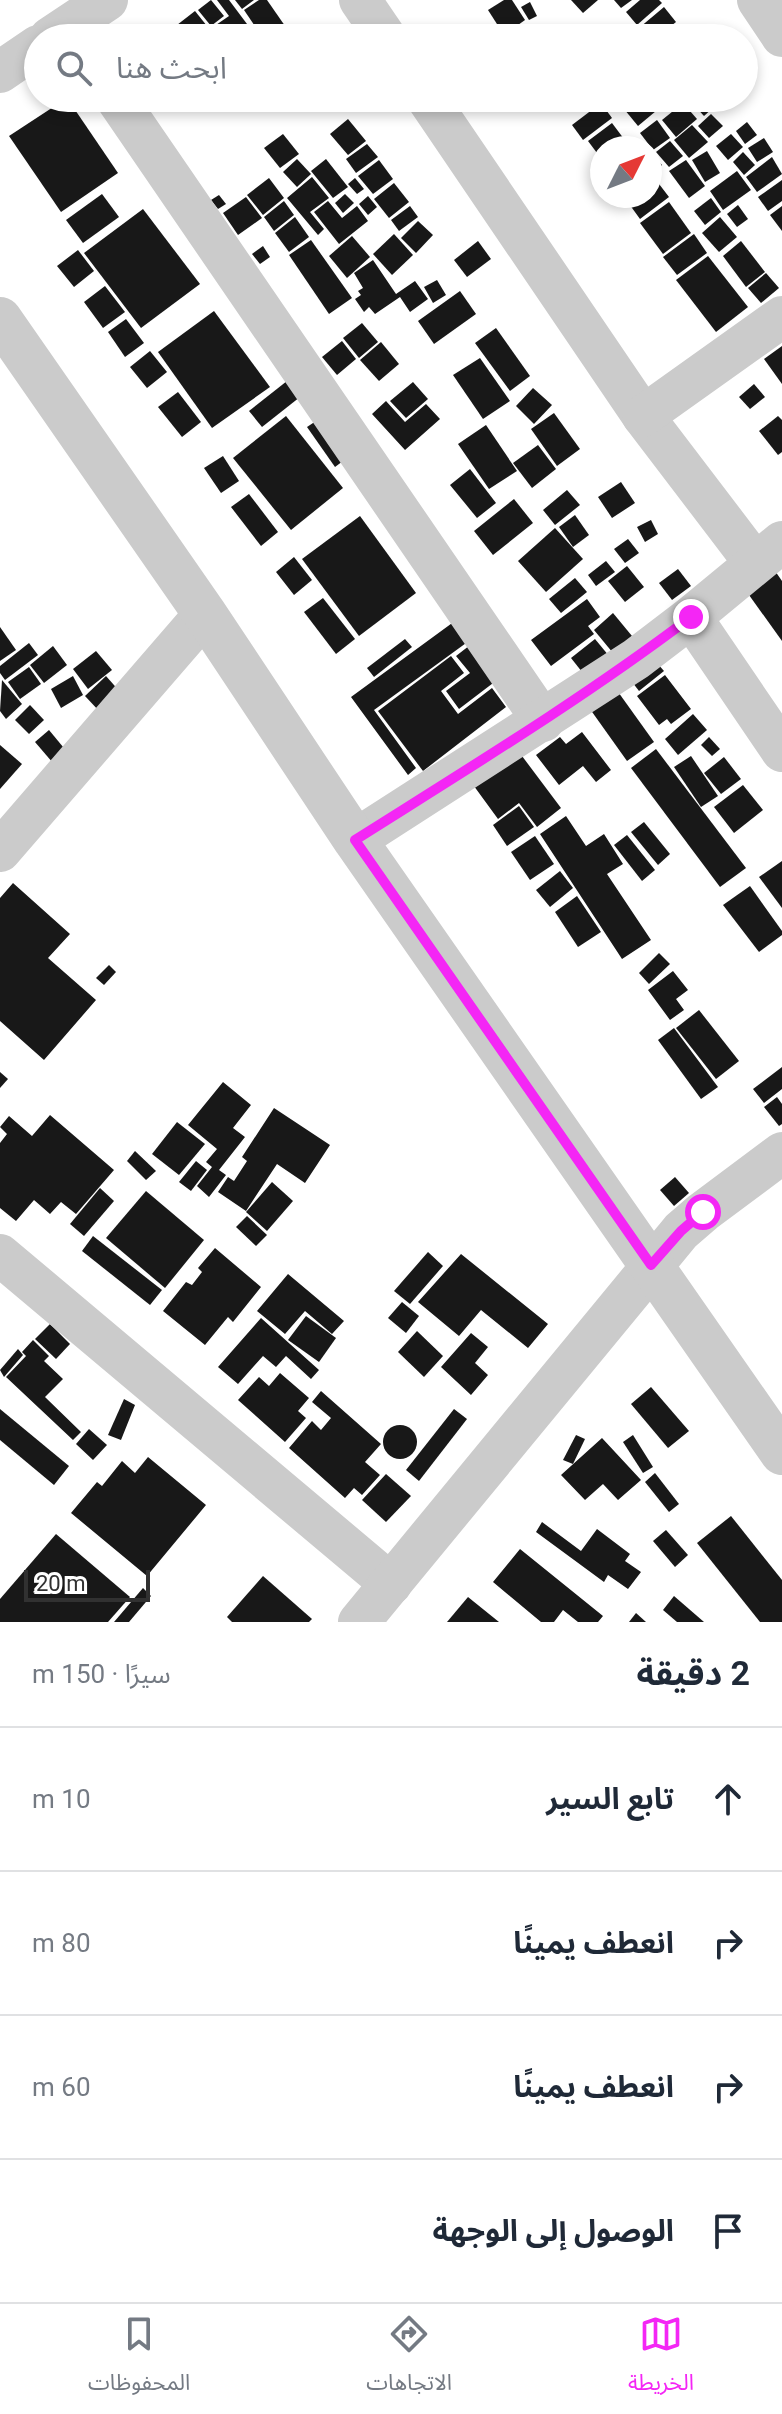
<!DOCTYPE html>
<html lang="ar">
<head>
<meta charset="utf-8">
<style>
  :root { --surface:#fff; --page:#f2f2f3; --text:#1f2937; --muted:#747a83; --line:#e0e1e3; --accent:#f426f5 }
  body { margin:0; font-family:Roboto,"Noto Sans Arabic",sans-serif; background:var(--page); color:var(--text); direction:rtl }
  .compass { position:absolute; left:590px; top:136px; width:72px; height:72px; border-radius:50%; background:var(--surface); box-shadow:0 4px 12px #0003; rotate:48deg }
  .scale { position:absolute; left:24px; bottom:20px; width:126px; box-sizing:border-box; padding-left:8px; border:4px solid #313131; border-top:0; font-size:22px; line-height:28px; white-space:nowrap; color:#313131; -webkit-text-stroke:6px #fff; paint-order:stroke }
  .stop { position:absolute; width:24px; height:24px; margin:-18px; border:6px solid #f426f5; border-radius:50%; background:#fff }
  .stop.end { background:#f426f5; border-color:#fff; box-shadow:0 2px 8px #0008 }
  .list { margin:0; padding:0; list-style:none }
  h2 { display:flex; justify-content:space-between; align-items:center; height:104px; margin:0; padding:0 32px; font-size:34px }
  h2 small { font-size:26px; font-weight:400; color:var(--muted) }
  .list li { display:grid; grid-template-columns:52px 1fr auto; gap:24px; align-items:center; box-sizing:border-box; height:144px; padding:0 32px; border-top:2px solid var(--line) }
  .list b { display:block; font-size:30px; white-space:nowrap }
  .list em { font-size:26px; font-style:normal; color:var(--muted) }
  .icon { flex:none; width:44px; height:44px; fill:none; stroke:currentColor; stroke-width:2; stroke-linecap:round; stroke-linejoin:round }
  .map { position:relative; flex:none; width:782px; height:1622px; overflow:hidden; direction:ltr }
  .search { position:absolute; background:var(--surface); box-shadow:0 4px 12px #0003; left:24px; right:24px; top:24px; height:88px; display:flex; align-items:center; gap:20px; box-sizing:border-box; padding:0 28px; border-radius:44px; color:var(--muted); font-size:30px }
  .sheet { height:680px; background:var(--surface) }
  nav { display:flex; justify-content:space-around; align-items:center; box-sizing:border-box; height:112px; border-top:2px solid var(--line); background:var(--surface); font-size:22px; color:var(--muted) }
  nav a { display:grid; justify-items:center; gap:4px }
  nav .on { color:var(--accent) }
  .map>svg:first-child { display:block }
  .building { fill:#181818 }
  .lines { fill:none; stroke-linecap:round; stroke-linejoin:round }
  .minor { stroke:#cbcbcb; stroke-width:42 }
  .tertiary { stroke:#cbcbcb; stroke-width:44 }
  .route { stroke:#f426f5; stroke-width:10 }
</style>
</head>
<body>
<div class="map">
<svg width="782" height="1622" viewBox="0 0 782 1622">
  <rect width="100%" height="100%" fill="#fff"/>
  <g class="building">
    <path d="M 211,0 L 224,16 L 211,26 L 198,10 Z"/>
    <path d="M 217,0 L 229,0 L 253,32 L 245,38 L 222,38 L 213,27 L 229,16 Z"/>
    <path d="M 235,0 L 254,0 L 242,9 Z"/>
    <path d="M 259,0 L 267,0 L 292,36 L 263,38 L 244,10 Z"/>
    <path d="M 504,0 L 512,0 L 525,20 L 504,35 L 488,10 Z"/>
    <path d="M 571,0 L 598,0 L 583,13 Z"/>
    <path d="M 614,0 L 632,0 L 621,8 Z"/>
    <path d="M 640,0 L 659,0 L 662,3 L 637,25 L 626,12 Z"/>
    <path d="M 530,2 L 537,16 L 529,20 L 521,7 Z"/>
    <path d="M 664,7 L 676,22 L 656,38 L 647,38 L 639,28 Z"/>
    <path d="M 195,11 L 207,26 L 192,38 L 187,38 L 177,25 Z"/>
    <path d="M 676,25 L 687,38 L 661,38 Z"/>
    <path d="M 634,26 L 644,38 L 620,38 Z"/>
    <path d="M 593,27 L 602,38 L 579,38 Z"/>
    <path d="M 212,29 L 218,38 L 200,38 Z"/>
    <path d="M 67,98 L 118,173 L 61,212 L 9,136 Z"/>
    <path d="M 615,98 L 646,98 L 656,111 L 638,126 Z"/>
    <path d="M 698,98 L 724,98 L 704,116 L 692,103 Z"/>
    <path d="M 601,103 L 612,118 L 583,140 L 572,125 Z"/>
    <path d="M 683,103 L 697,119 L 676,137 L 662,120 Z"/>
    <path d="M 711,114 L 723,126 L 709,138 L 698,126 Z"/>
    <path d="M 348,119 L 366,141 L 348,155 L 330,134 Z"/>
    <path d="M 657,120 L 670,138 L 653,150 L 640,133 Z"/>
    <path d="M 747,122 L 757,135 L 745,144 L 736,131 Z"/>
    <path d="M 612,123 L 624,139 L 612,148 L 602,148 L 600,157 L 588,141 Z"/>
    <path d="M 692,125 L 708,142 L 689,158 L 674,140 Z"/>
    <path d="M 283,134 L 299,154 L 280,168 L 264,148 Z"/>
    <path d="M 731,134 L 743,147 L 728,160 L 716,146 Z"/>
    <path d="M 764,138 L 773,152 L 757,162 L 748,148 Z"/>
    <path d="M 628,139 L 635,148 L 616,148 Z"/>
    <path d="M 670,141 L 683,156 L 669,167 L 656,152 Z"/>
    <path d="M 367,144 L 378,157 L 356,173 L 346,159 Z"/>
    <path d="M 707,151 L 720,173 L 705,182 L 692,160 Z"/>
    <path d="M 650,152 L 662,165 L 650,175 Z"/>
    <path d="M 743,152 L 755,165 L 744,175 L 733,162 Z"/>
    <path d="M 772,157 L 782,174 L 757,192 L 746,177 Z"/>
    <path d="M 297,159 L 311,174 L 297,187 L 283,172 Z"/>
    <path d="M 326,159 L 348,187 L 333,198 L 311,171 Z"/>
    <path d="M 379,160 L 393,179 L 373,194 L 358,176 Z"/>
    <path d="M 686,160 L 705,186 L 689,198 L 669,171 Z"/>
    <path d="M 737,171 L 751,190 L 723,210 L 710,191 Z"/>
    <path d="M 312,177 L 329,198 L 310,212 L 324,229 L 318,235 L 287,198 Z"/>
    <path d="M 269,178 L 284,198 L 263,215 L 247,195 Z"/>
    <path d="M 355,178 L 364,189 L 357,194 L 348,184 Z"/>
    <path d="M 656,180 L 669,197 L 640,219 L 627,201 L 635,196 L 650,196 L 650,185 Z"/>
    <path d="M 782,180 L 782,201 L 768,211 L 758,197 Z"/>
    <path d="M 394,183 L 409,202 L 389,218 L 374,199 Z"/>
    <path d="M 102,194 L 119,217 L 83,243 L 66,220 Z"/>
    <path d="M 345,194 L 354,203 L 343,213 L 335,203 Z"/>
    <path d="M 219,195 L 226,204 L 218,209 L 211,200 Z"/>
    <path d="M 368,196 L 377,207 L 368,215 L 359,204 Z"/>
    <path d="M 246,197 L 262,218 L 238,235 L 223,213 Z"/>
    <path d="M 711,198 L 721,212 L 705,225 L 694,211 Z"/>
    <path d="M 284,201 L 294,215 L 274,231 L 264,217 Z"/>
    <path d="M 328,201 L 342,218 L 357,206 L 368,221 L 339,244 L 314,212 Z"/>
    <path d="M 669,202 L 691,233 L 663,254 L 640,223 Z"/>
    <path d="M 738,205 L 748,219 L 737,227 L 727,214 Z"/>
    <path d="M 410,206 L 418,217 L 399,231 L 391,220 Z"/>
    <path d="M 782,206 L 782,231 L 770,215 Z"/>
    <path d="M 143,209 L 200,284 L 141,328 L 84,253 Z"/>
    <path d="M 295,217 L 309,237 L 289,252 L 275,233 Z"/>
    <path d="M 720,217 L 737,237 L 719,252 L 702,233 Z"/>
    <path d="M 418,221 L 433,235 L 416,253 L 401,238 Z"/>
    <path d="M 394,234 L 413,255 L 392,275 L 373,254 Z"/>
    <path d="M 694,234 L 707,253 L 677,275 L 663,257 Z"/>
    <path d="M 352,236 L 370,257 L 347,278 L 329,256 Z"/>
    <path d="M 311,240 L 352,298 L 329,314 L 289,255 Z"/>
    <path d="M 478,241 L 491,259 L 467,277 L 454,260 Z"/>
    <path d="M 741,241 L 765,272 L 746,287 L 723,256 Z"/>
    <path d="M 263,246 L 270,257 L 260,264 L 252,254 Z"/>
    <path d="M 78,250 L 94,271 L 74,287 L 57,266 Z"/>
    <path d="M 708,256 L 748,307 L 716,332 L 676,280 Z"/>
    <path d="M 373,260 L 396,294 L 415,281 L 428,299 L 410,312 L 400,297 L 375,314 L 369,307 L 364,312 L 355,299 L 361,295 L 358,291 L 363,288 L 354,273 Z"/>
    <path d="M 766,273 L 779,288 L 761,303 L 748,288 Z"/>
    <path d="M 437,280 L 446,295 L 433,303 L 424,287 Z"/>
    <path d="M 105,286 L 125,312 L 103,328 L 84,302 Z"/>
    <path d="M 460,291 L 476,314 L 434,344 L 418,321 Z"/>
    <path d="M 214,311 L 270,387 L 212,428 L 158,352 Z"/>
    <path d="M 126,319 L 144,343 L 125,357 L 108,332 Z"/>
    <path d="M 362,323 L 378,342 L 359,358 L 343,338 Z"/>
    <path d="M 496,328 L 530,376 L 510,391 L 475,343 Z"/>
    <path d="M 342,341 L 356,359 L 337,375 L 322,357 Z"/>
    <path d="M 381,342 L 399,364 L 379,381 L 360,360 Z"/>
    <path d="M 782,346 L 782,384 L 764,359 Z"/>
    <path d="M 150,351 L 167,372 L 147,388 L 130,367 Z"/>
    <path d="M 480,358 L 510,401 L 483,419 L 453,375 Z"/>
    <path d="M 287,381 L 300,397 L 262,427 L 249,411 Z"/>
    <path d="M 413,382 L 428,399 L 406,418 L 390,401 Z"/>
    <path d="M 754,384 L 765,397 L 750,409 L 739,397 Z"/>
    <path d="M 533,388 L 552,405 L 534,424 L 516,406 Z"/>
    <path d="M 178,392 L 201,422 L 182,437 L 158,407 Z"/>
    <path d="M 386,401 L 405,422 L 426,404 L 440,419 L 405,450 L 372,414 Z"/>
    <path d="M 554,413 L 580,449 L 557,466 L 531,429 Z"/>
    <path d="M 286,416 L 343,488 L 291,530 L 233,458 Z"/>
    <path d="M 778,416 L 782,420 L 782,452 L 778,455 L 759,431 Z"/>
    <path d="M 319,419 L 347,458 L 335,467 L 307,427 Z"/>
    <path d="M 486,425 L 517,471 L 489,489 L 458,444 Z"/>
    <path d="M 538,445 L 556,469 L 532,488 L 513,463 Z"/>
    <path d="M 223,456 L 239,481 L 221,493 L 204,468 Z"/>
    <path d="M 470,469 L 496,503 L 477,518 L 450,485 Z"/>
    <path d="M 621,482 L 635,503 L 612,518 L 598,497 Z"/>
    <path d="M 567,490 L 580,505 L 555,525 L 543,510 Z"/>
    <path d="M 249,494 L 278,532 L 261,546 L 231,507 Z"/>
    <path d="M 514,499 L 533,523 L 493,555 L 474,531 Z"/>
    <path d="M 575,515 L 589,535 L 573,547 L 559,527 Z"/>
    <path d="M 360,516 L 416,593 L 359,636 L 302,559 Z"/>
    <path d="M 651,520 L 658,534 L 645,542 L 637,527 Z"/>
    <path d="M 555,528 L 583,559 L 546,592 L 518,561 Z"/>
    <path d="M 628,539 L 639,553 L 625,563 L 614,549 Z"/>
    <path d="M 294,557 L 312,580 L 294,595 L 276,572 Z"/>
    <path d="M 606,561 L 615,572 L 596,586 L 588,575 Z"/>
    <path d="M 627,566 L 644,587 L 625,602 L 608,581 Z"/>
    <path d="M 773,568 L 782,581 L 782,641 L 744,588 Z"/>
    <path d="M 678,569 L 691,586 L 672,600 L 659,583 Z"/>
    <path d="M 575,578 L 587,592 L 561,613 L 549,599 Z"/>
    <path d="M 323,598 L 355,639 L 336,654 L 304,612 Z"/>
    <path d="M 587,599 L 600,617 L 588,626 L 594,634 L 551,666 L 531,640 Z"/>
    <path d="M 613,613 L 632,636 L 613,653 L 594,630 Z"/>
    <path d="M 459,618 L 473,638 L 374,710 L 416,768 L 408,775 L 351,697 Z"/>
    <path d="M 0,627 L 16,650 L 0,661 Z"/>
    <path d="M 405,639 L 412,647 L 374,677 L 367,668 Z"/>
    <path d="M 595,639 L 614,662 L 590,682 L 571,658 Z"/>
    <path d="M 474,642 L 501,677 L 459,709 L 446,691 L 470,673 L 456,656 Z"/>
    <path d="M 29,643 L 38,655 L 5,680 L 0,673 L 0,666 Z"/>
    <path d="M 53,646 L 67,665 L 44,683 L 30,665 Z"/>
    <path d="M 96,651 L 112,670 L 88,689 L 73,669 Z"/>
    <path d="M 650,655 L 664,671 L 639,691 L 626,674 Z"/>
    <path d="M 451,656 L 464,673 L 441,691 L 458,714 L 492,688 L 506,707 L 423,771 L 378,711 Z"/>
    <path d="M 29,667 L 41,684 L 20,699 L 8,682 Z"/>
    <path d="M 665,675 L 691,709 L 671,724 L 667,719 L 659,725 L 637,696 Z"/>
    <path d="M 73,676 L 83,695 L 61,708 L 51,689 Z"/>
    <path d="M 106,676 L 121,693 L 100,712 L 85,696 Z"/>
    <path d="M 2,680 L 22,704 L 6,719 L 0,711 Z"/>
    <path d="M 611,682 L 654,742 L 627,761 L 585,702 Z"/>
    <path d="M 30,705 L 44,720 L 29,734 L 15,720 Z"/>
    <path d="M 693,714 L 707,730 L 678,755 L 665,739 Z"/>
    <path d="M 49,730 L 73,759 L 59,770 L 35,742 Z"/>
    <path d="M 582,732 L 611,770 L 596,782 L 583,766 L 559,785 L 536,755 L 560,737 L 566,744 Z"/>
    <path d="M 709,737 L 720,749 L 712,756 L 701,745 Z"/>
    <path d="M 0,745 L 22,764 L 0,789 Z"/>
    <path d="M 516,748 L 561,808 L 537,827 L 519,803 L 498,819 L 471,782 Z"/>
    <path d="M 656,749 L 746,868 L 720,887 L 631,768 Z"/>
    <path d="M 691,756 L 718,796 L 701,807 L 674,767 Z"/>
    <path d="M 724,757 L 741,779 L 721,794 L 704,773 Z"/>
    <path d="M 743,785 L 763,810 L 734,833 L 714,807 Z"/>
    <path d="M 519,806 L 534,827 L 507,846 L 493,825 Z"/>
    <path d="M 566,816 L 586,846 L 604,834 L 623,864 L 607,874 L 651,940 L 622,959 L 540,834 Z"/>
    <path d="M 644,822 L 670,854 L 658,865 L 631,832 Z"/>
    <path d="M 627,835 L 655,870 L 642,881 L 614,845 Z"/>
    <path d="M 535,836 L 554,864 L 530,880 L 511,852 Z"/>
    <path d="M 782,861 L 782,908 L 759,877 Z"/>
    <path d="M 560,871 L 573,888 L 550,907 L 536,890 Z"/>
    <path d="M 13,883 L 70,934 L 48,958 L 96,1000 L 44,1060 L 0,1021 L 0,898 Z"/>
    <path d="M 750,886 L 782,931 L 782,935 L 759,952 L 723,905 Z"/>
    <path d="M 577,896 L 601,932 L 578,947 L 555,912 Z"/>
    <path d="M 659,953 L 670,964 L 649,984 L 639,973 Z"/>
    <path d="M 109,965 L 116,972 L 104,985 L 96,978 Z"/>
    <path d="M 673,971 L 688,990 L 676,999 L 684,1010 L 670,1020 L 648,990 Z"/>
    <path d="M 699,1010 L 739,1061 L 716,1079 L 676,1028 Z"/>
    <path d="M 674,1028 L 718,1087 L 701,1099 L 658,1040 Z"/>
    <path d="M 782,1067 L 782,1089 L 764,1103 L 753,1089 Z"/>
    <path d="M 0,1072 L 8,1079 L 0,1088 Z"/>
    <path d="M 223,1082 L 251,1105 L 233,1128 L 245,1137 L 219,1170 L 226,1175 L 209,1197 L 197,1186 L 212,1167 L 206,1162 L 217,1149 L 188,1125 Z"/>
    <path d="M 777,1097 L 782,1104 L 782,1124 L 779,1126 L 764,1107 Z"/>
    <path d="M 274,1108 L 330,1145 L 305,1183 L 277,1164 L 246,1211 L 218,1192 L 228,1177 L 234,1181 L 247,1161 L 242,1157 Z"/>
    <path d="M 50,1115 L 114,1170 L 76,1214 L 61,1202 L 50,1214 L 34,1200 L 16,1221 L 0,1208 L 0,1143 L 7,1134 L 0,1127 L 9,1116 L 32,1136 Z"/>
    <path d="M 177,1122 L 205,1144 L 179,1175 L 152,1154 Z"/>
    <path d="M 135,1151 L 156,1171 L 146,1180 L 127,1161 Z"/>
    <path d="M 196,1161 L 207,1170 L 191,1191 L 179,1182 Z"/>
    <path d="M 675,1177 L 689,1193 L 674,1206 L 660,1190 Z"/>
    <path d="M 272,1182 L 293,1201 L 267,1231 L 246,1212 Z"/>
    <path d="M 100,1188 L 114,1201 L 84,1236 L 70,1224 Z"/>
    <path d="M 146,1191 L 204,1240 L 165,1288 L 106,1238 Z"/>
    <path d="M 247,1216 L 267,1235 L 256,1246 L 236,1227 Z"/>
    <path d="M 93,1236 L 162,1290 L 150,1305 L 82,1251 Z"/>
    <path d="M 215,1248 L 261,1287 L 233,1322 L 228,1317 L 205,1345 L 163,1311 L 186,1282 L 192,1285 L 202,1272 L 198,1268 Z"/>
    <path d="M 428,1252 L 443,1266 L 410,1304 L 394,1291 Z"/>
    <path d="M 461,1254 L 548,1324 L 528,1348 L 481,1310 L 459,1336 L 418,1302 Z"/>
    <path d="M 288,1274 L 344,1321 L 332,1334 L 305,1311 L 285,1334 L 257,1311 Z"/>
    <path d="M 402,1302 L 419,1316 L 406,1333 L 388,1318 Z"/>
    <path d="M 306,1316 L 336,1338 L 319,1362 L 288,1340 Z"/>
    <path d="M 261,1318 L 319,1370 L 311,1379 L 286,1356 L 276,1367 L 263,1356 L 238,1384 L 218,1367 Z"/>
    <path d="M 50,1324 L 70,1344 L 56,1359 L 35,1339 Z"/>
    <path d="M 417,1331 L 443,1356 L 424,1377 L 398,1352 Z"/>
    <path d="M 471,1333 L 488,1347 L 475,1363 L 488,1375 L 471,1395 L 441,1367 Z"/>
    <path d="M 33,1340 L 49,1356 L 44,1361 L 63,1379 L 45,1397 L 81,1432 L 73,1440 L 6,1377 L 26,1356 L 22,1352 Z"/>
    <path d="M 18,1349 L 23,1355 L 4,1377 L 0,1370 Z"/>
    <path d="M 280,1373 L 309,1398 L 298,1411 L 306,1418 L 285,1442 L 238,1400 L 259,1377 L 269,1386 Z"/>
    <path d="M 651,1387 L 689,1431 L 668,1448 L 631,1404 Z"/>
    <path d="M 321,1391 L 381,1444 L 365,1462 L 380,1475 L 362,1495 L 354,1488 L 345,1498 L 289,1448 L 312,1421 L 321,1430 L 331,1418 L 312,1402 Z"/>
    <path d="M 124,1399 L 135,1405 L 121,1440 L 108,1435 Z"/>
    <path d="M 0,1409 L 69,1466 L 54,1485 L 0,1440 Z"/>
    <path d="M 454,1409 L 467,1419 L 419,1481 L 406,1470 Z"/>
    <circle cx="400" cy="1442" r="17"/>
    <path d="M 89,1429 L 107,1445 L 93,1460 L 76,1444 Z"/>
    <path d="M 576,1435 L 585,1439 L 573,1464 L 563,1460 Z"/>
    <path d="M 633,1435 L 653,1467 L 643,1473 L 623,1442 Z"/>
    <path d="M 602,1438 L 641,1480 L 618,1500 L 603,1484 L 585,1500 L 561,1475 Z"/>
    <path d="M 148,1457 L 206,1505 L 147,1576 L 71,1513 L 97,1482 L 102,1486 L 122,1461 L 135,1473 Z"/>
    <path d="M 655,1473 L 679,1504 L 669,1512 L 645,1482 Z"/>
    <path d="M 386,1474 L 411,1496 L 386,1522 L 362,1500 Z"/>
    <path d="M 731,1516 L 782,1580 L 782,1622 L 760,1622 L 697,1543 Z"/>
    <path d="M 542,1522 L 581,1551 L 597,1529 L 630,1554 L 625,1561 L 641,1572 L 628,1589 L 608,1575 L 604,1582 L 536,1532 Z"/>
    <path d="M 666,1530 L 688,1555 L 675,1567 L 653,1541 Z"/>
    <path d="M 56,1534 L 130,1597 L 108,1622 L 0,1622 L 0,1599 Z"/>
    <path d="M 520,1549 L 603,1616 L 598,1622 L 578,1622 L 563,1610 L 554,1622 L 541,1622 L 493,1582 Z"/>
    <path d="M 263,1576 L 312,1619 L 309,1622 L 232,1622 L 227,1617 Z"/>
    <path d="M 143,1588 L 151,1596 L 129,1622 L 114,1622 Z"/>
    <path d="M 674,1596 L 704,1622 L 677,1622 L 663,1610 Z"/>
    <path d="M 468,1597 L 499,1622 L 447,1622 Z"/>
    <path d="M 636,1613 L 646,1622 L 629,1622 Z"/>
  </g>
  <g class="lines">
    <g class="minor">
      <path d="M 360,0 L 386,38"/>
      <path d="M 758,0 L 782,36"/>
      <path d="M 50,38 L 107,0"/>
      <path d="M 0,72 L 38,46"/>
      <path d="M 116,98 L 543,721"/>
      <path d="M 427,98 L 643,416 L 755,563"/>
      <path d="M 643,416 L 782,317"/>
      <path d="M 691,617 L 782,751"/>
      <path d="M 355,840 L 636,659 L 691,617 L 782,542"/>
      <path d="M 0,851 L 205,614"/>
      <path d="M 0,1255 L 391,1584"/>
      <path d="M 359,1622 L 681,1231 L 703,1212 L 782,1153"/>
    </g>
    <path class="tertiary" d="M 0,319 L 205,614 L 355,840 L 782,1453"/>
  </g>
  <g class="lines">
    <path class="route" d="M 691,617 C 584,698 469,768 355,840 L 651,1265 L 681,1231 L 703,1212"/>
  </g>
</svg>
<svg class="compass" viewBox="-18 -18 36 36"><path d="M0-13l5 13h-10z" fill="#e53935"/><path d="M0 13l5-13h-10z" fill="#747a83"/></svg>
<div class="scale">20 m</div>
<div class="stop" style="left:703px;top:1212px"></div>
<div class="stop end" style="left:691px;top:617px"></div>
<div class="search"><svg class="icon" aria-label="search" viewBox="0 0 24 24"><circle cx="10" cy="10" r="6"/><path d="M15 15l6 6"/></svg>ابحث هنا</div>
</div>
<section class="sheet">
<h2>2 دقيقة<small>سيرًا · 150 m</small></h2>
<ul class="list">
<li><svg class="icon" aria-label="ahead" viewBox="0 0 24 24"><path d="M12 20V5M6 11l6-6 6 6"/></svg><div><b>تابع السير</b></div><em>10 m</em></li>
<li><svg class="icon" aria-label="right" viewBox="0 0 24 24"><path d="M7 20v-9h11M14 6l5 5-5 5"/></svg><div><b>انعطف يمينًا</b></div><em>80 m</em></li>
<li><svg class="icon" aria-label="right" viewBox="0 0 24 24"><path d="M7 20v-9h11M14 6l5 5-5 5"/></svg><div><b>انعطف يمينًا</b></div><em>60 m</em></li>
<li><svg class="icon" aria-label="arrive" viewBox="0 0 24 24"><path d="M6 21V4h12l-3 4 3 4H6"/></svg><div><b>الوصول إلى الوجهة</b></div></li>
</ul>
</section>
<nav>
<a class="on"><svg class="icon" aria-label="map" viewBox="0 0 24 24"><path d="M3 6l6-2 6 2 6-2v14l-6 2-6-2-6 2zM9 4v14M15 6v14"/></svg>الخريطة</a>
<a><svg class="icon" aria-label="directions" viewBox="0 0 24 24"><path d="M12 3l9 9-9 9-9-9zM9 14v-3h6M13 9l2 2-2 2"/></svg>الاتجاهات</a>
<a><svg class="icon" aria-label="saved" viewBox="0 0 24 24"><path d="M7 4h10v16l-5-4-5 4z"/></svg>المحفوظات</a>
</nav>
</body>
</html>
